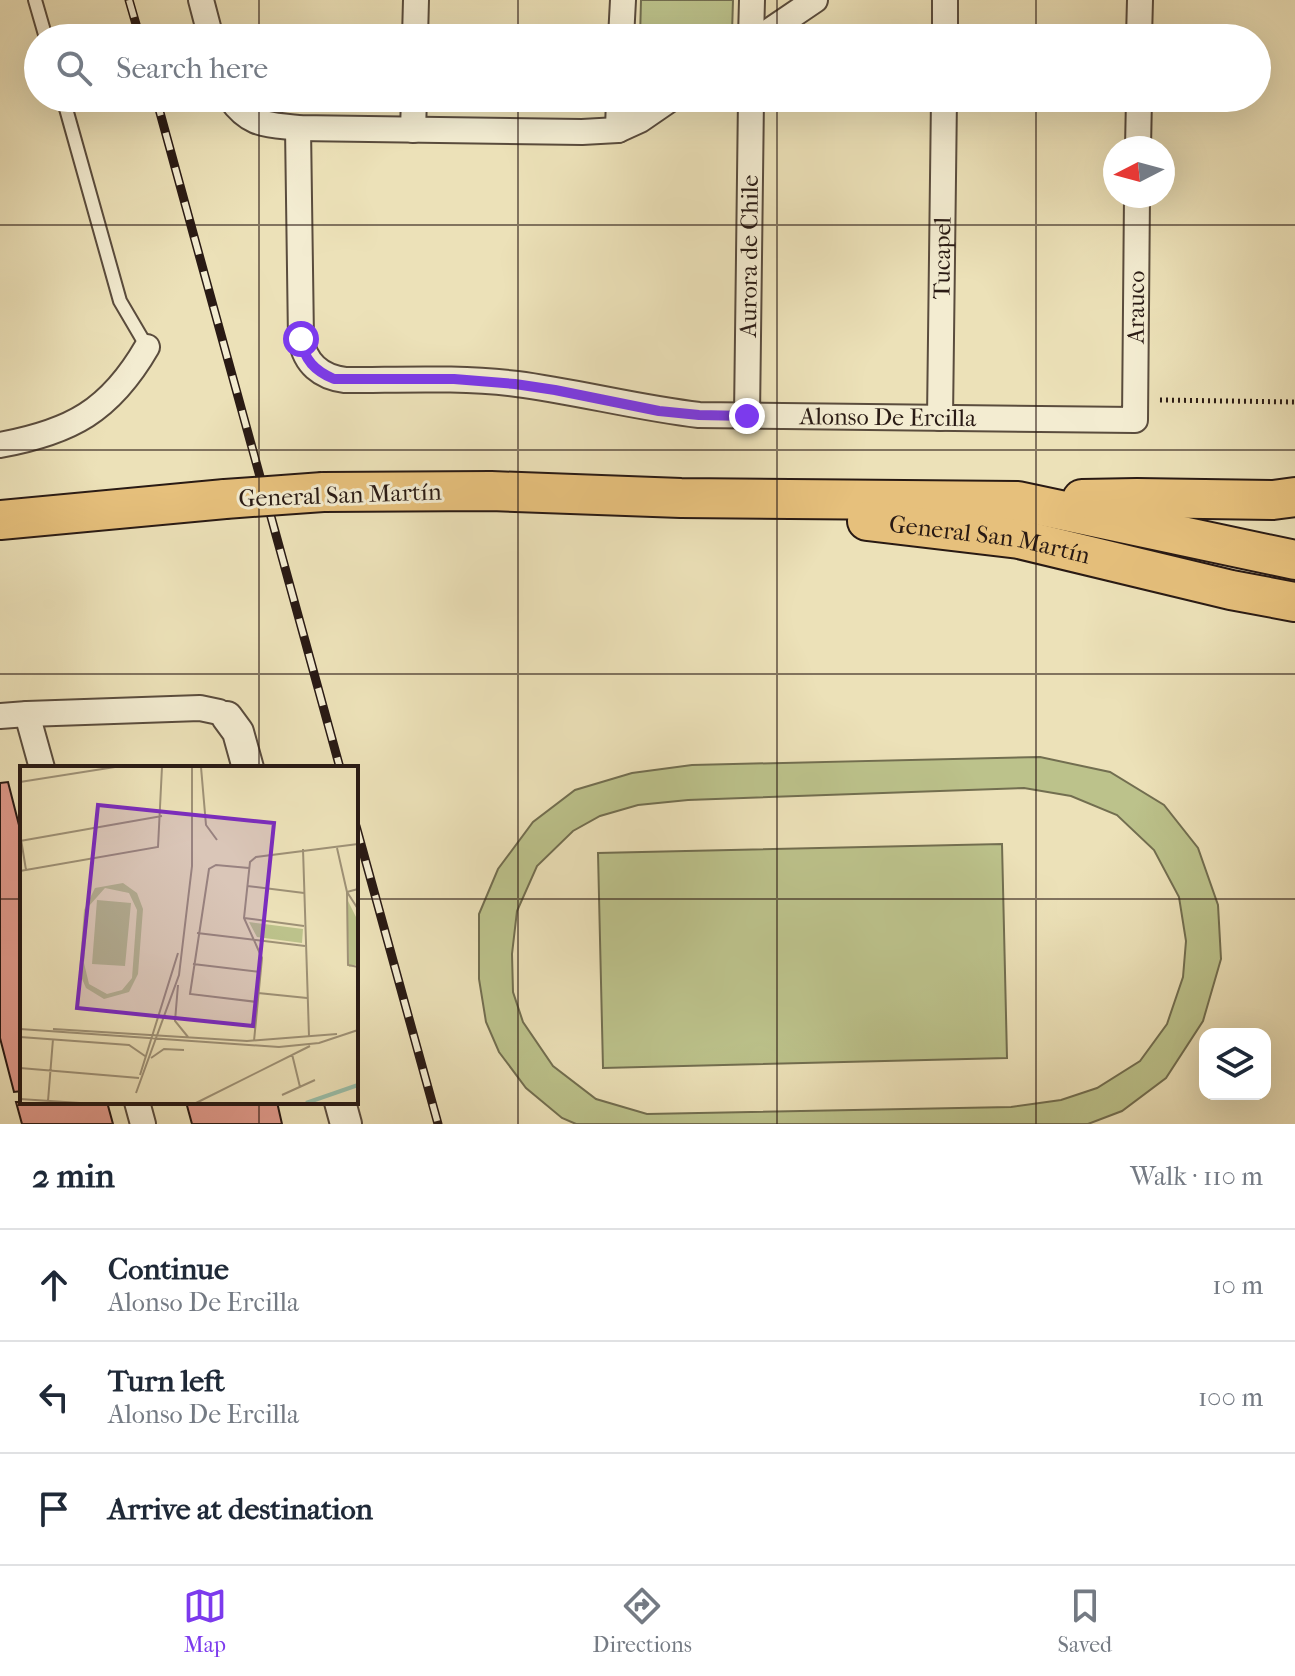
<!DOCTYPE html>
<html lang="en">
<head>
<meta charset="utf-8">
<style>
  :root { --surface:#fff; --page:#f2f2f3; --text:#1f2937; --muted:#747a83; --line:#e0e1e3; --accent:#7c3aed }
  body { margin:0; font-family:"IM FELL French Canon",serif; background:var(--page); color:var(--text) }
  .controls { position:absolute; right:24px; bottom:24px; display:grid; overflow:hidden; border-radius:16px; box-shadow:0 8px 32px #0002 }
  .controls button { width:72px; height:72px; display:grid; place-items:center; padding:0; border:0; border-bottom:2px solid var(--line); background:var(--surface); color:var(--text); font:40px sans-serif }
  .compass { position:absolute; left:1103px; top:136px; width:72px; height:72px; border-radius:50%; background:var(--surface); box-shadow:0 8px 32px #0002; rotate:264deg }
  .stop { position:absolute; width:24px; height:24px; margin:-18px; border:6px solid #7c3aed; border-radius:50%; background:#fff }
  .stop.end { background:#7c3aed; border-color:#fff; box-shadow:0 2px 8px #0008 }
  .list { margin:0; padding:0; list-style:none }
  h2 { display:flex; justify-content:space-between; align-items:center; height:104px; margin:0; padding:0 32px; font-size:34px }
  h2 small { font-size:26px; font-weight:400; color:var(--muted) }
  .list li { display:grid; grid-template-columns:52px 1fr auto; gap:24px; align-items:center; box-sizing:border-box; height:112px; padding:0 32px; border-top:2px solid var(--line) }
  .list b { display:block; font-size:30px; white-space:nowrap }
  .list p { margin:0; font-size:26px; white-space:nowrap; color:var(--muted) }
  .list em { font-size:26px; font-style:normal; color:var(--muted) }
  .icon { flex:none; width:44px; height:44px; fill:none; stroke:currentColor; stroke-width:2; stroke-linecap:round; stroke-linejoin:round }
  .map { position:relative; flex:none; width:1295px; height:1124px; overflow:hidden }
  .search { position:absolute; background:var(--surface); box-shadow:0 8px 32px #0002; left:24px; right:24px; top:24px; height:88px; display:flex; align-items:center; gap:20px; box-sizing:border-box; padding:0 28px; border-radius:44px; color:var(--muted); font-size:30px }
  .sheet { height:440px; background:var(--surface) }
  nav { display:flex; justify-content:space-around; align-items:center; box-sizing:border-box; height:112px; border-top:2px solid var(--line); background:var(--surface); font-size:22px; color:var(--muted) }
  nav a { display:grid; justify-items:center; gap:4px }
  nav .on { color:var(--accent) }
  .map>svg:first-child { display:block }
  .green { fill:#bcc28b; stroke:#726e50; stroke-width:2; fill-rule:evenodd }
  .building { fill:#df998a; stroke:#291a14; stroke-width:2 }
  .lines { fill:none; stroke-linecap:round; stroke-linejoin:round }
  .service-casing { stroke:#5a4c3d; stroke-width:16 }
  .minor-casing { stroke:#5a4c3d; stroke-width:28 }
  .tertiary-casing { stroke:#5a4c3d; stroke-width:34 }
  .primary-casing { stroke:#291a14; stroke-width:42 }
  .path { stroke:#291a14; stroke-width:5; stroke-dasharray:2 4; stroke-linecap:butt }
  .service { stroke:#f3ecd1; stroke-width:12 }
  .minor { stroke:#f3ecd1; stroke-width:24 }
  .tertiary { stroke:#f3ecd1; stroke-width:30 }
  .primary { stroke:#e6c07c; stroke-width:38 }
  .rail-casing { stroke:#291a14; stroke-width:9 }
  .rail { stroke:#f3ecd1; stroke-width:6; stroke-dasharray:18; stroke-linecap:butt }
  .primary-bridge-casing { stroke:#291a14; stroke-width:42; stroke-linecap:butt }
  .primary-bridge { stroke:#e6c07c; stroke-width:38 }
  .route { stroke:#7c3aed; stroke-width:10 }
  .grid { fill:none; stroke:#291a14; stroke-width:2; stroke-opacity:0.55 }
  .labels { text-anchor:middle; stroke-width:6; stroke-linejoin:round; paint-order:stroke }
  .street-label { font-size:24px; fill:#291a14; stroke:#f3ecd1 }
  .inset-river { fill:none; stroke:#9abea8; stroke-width:4 }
  .inset-road { fill:none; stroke:#9e9176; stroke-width:2 }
  .view { fill:#7b2cbf; fill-opacity:0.15; stroke:#7b2cbf; stroke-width:4 }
  .inset-edge { fill:none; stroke:#291a14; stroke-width:4 }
</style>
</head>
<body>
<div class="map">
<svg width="1295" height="1124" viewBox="0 0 1295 1124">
  <rect width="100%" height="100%" fill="#ece1b8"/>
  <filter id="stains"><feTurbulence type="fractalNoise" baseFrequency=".0025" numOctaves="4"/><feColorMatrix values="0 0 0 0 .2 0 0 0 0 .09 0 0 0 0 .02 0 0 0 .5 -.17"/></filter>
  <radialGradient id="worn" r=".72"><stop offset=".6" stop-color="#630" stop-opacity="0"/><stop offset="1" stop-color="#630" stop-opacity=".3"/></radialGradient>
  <g class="green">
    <path d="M 641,0 L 733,0 L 732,33 L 725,38 L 640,38 Z"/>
    <path d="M 1040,757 L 1110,772 L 1164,805 L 1198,848 L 1218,905 L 1221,959 L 1203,1021 L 1166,1078 L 1122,1111 L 1088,1124 L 576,1124 L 562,1118 L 526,1088 L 499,1052 L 486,1022 L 479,979 L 479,914 L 498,869 L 533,822 L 575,790 L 632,773 L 692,765 ZM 1024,788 L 1071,796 L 1117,815 L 1154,850 L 1179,897 L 1186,941 L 1183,977 L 1167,1024 L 1140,1061 L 1097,1088 L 1061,1100 L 1011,1107 L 647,1114 L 596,1099 L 553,1066 L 523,1022 L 513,992 L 512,954 L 517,911 L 537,866 L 573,831 L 600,816 L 638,805 L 688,800 Z"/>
    <path d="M 1002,844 L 1007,1058 L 603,1068 L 598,853 Z"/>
  </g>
  <g class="building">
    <path d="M 8,782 L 22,837 L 22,1091 L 14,1092 L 0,1038 L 0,783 Z"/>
    <path d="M 16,1102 L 107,1102 L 113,1124 L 22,1124 Z"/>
    <path d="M 186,1102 L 277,1102 L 282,1124 L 192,1124 Z"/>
  </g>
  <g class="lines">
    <defs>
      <g id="service">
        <path d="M 35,0 L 46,38"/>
        <path d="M 63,98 L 120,301 L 147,347"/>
      </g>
      <g id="minor">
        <path d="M 201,0 L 211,38"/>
        <path d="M 415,38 L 416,0"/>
        <path d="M 621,38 L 623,0"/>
        <path d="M 751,38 L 752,0"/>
        <path d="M 759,38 L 815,0"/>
        <path d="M 945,38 L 945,0"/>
        <path d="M 1139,38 L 1140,0"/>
        <path d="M 230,98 C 249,126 266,124 298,128 L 582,132 L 618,130 L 640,120 L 672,98"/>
        <path id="s1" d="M 298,128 L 301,339 C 305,364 321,377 345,380 C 402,380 460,377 517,384 C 578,392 638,408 699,415 L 1135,420 L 1137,196"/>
        <path d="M 413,130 L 414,98"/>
        <path d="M 618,130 L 619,98"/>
        <path d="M 1138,148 L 1139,98"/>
        <path id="s2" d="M 747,416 L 751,98"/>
        <path id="s3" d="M 940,418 L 944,98"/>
        <path d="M 0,445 C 71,432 110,411 147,347"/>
        <path d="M 27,714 L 42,768"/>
        <path d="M 0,716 L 27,714 L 200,708 L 219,712 L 227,717"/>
        <path d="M 137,1102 L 143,1124"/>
      </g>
      <g id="tertiary">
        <path d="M 227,717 L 238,732 L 248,768"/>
        <path d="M 340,1102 L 346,1124"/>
      </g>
      <g id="primary">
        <path d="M 323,492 L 491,491 L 681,498 L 1018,501 L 1295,560"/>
        <path d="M 1082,499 L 1137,498 L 1273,500 L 1295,497"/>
        <path d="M 0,520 L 225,499"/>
        <path id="s4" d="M 867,521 L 1019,539 L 1231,590 L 1295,602"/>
      </g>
    </defs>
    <use href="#service" class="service-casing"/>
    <use href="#minor" class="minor-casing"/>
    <use href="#tertiary" class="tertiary-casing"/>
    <use href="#primary" class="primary-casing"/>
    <path class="path" d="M 1160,400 L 1295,402"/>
    <use href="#service" class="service"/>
    <use href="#minor" class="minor"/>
    <use href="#tertiary" class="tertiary"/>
    <use href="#primary" class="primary"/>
    <defs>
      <g id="rail">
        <path d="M 129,0 L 140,38"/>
        <path d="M 156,98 L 340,768"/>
        <path d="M 356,826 L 438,1124"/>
      </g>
    </defs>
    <use href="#rail" class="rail-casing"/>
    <use href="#rail" class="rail"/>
    <defs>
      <path id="primary-bridge" d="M 225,499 L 323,492"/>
    </defs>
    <use href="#primary-bridge" class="primary-bridge-casing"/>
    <use href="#primary-bridge" class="primary-bridge"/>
  </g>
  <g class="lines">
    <path class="route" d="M 301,339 C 304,360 315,371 334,379 L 454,379 L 515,384 L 555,390 L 659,411 L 699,415 L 747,416"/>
  </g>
  <path class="grid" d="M 259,0 L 259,38M 518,0 L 518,38M 777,0 L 777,38M 1036,0 L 1036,38M 259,98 L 259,768M 518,98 L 518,1124M 777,98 L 777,1124M 1036,98 L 1036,1124M 0,225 L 1295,225M 0,450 L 1295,450M 0,674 L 1295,674M 0,899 L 22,899M 356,899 L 1295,899M 259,1102 L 259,1124"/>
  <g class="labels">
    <g class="street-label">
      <text dy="8" stroke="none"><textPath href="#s2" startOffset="160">Aurora de Chile</textPath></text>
      <text dy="8" stroke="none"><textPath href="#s3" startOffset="160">Tucapel</textPath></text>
      <text dy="8" stroke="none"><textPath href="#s1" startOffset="1182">Arauco</textPath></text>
      <text dy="8" stroke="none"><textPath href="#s1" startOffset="822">Alonso De Ercilla</textPath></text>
      <text transform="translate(340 495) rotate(-2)" y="8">General San Martín</text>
      <text dy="8" stroke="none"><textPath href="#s4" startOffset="124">General San Martín</textPath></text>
    </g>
  </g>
  <g transform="translate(20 766)">
    <rect width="338" height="338" fill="#ece1b8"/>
    <path d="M 103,117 L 117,127 L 123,143 L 118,208 L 109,226 L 84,233 L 66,222 L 59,206 L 64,144 L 75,122 ZM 85,122 L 109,127 L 117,144 L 112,212 L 102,224 L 87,228 L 69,218 L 64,197 L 69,140 ZM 327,133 L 338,155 L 338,198 L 329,201 ZM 77,134 L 111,137 L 105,200 L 72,198 ZM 229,156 L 283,163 L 282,177 L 237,171 Z" fill="#bcc28b" fill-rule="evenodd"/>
    <path class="inset-river" d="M 286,337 L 338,319"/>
    <path class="inset-road" d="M 181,1 L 186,59 L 197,74M 0,16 L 95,1M 0,67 L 6,104M 0,75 L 142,50M 317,82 L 327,126 L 338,123M 283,83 L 289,270M 229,102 L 196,99 L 189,103 L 170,228 L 237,236M 0,105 L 138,81 L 142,1M 227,120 L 284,127M 338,143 L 327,126 L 328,199 L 338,201M 224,152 L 284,160M 177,167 L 285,180M 173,198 L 241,206M 158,219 L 155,255 L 168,271M 238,227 L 287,232M 0,263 L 259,281 L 299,277 L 338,264M 33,263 L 227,275 L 317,268M 0,271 L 109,279 L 125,290M 234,275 L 242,192 L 224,152 L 230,96 L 236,91 L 338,78M 272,288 L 280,321M 131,292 L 144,283 L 164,284M 0,302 L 119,312M 120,309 L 158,187M 116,327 L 159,209 L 172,100 L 172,1M 262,329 L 295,314M 0,333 L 60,337M 28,335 L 33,273M 176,337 L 290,280"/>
    <path class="view" d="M 78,39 L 254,57 L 233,260 L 57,242 Z"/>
    <rect width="338" height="338" class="inset-edge"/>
  </g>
  <rect width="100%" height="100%" filter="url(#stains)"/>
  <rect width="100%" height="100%" fill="url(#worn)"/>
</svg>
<div class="controls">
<button><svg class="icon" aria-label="layers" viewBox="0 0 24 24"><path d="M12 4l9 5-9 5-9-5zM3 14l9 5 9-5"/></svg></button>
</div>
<svg class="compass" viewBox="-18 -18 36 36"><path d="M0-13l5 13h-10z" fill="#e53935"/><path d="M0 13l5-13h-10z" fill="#747a83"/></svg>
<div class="stop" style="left:301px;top:339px"></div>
<div class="stop end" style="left:747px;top:416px"></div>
<div class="search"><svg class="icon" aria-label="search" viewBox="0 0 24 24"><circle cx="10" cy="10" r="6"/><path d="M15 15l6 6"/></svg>Search here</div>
</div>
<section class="sheet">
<h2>2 min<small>Walk · 110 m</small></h2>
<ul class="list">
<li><svg class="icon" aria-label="ahead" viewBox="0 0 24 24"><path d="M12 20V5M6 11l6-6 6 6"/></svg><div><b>Continue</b><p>Alonso De Ercilla</p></div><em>10 m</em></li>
<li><svg class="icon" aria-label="left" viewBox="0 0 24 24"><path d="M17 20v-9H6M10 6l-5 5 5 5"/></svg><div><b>Turn left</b><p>Alonso De Ercilla</p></div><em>100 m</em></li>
<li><svg class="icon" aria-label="arrive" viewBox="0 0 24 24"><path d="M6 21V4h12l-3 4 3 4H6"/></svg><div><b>Arrive at destination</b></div></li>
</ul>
</section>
<nav>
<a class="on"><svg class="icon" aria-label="map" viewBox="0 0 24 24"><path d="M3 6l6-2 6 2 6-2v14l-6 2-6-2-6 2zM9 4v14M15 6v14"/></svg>Map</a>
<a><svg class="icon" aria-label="directions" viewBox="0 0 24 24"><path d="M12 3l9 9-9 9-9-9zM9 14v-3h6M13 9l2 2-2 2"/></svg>Directions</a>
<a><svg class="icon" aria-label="saved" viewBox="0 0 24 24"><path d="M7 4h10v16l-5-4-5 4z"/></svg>Saved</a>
</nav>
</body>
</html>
